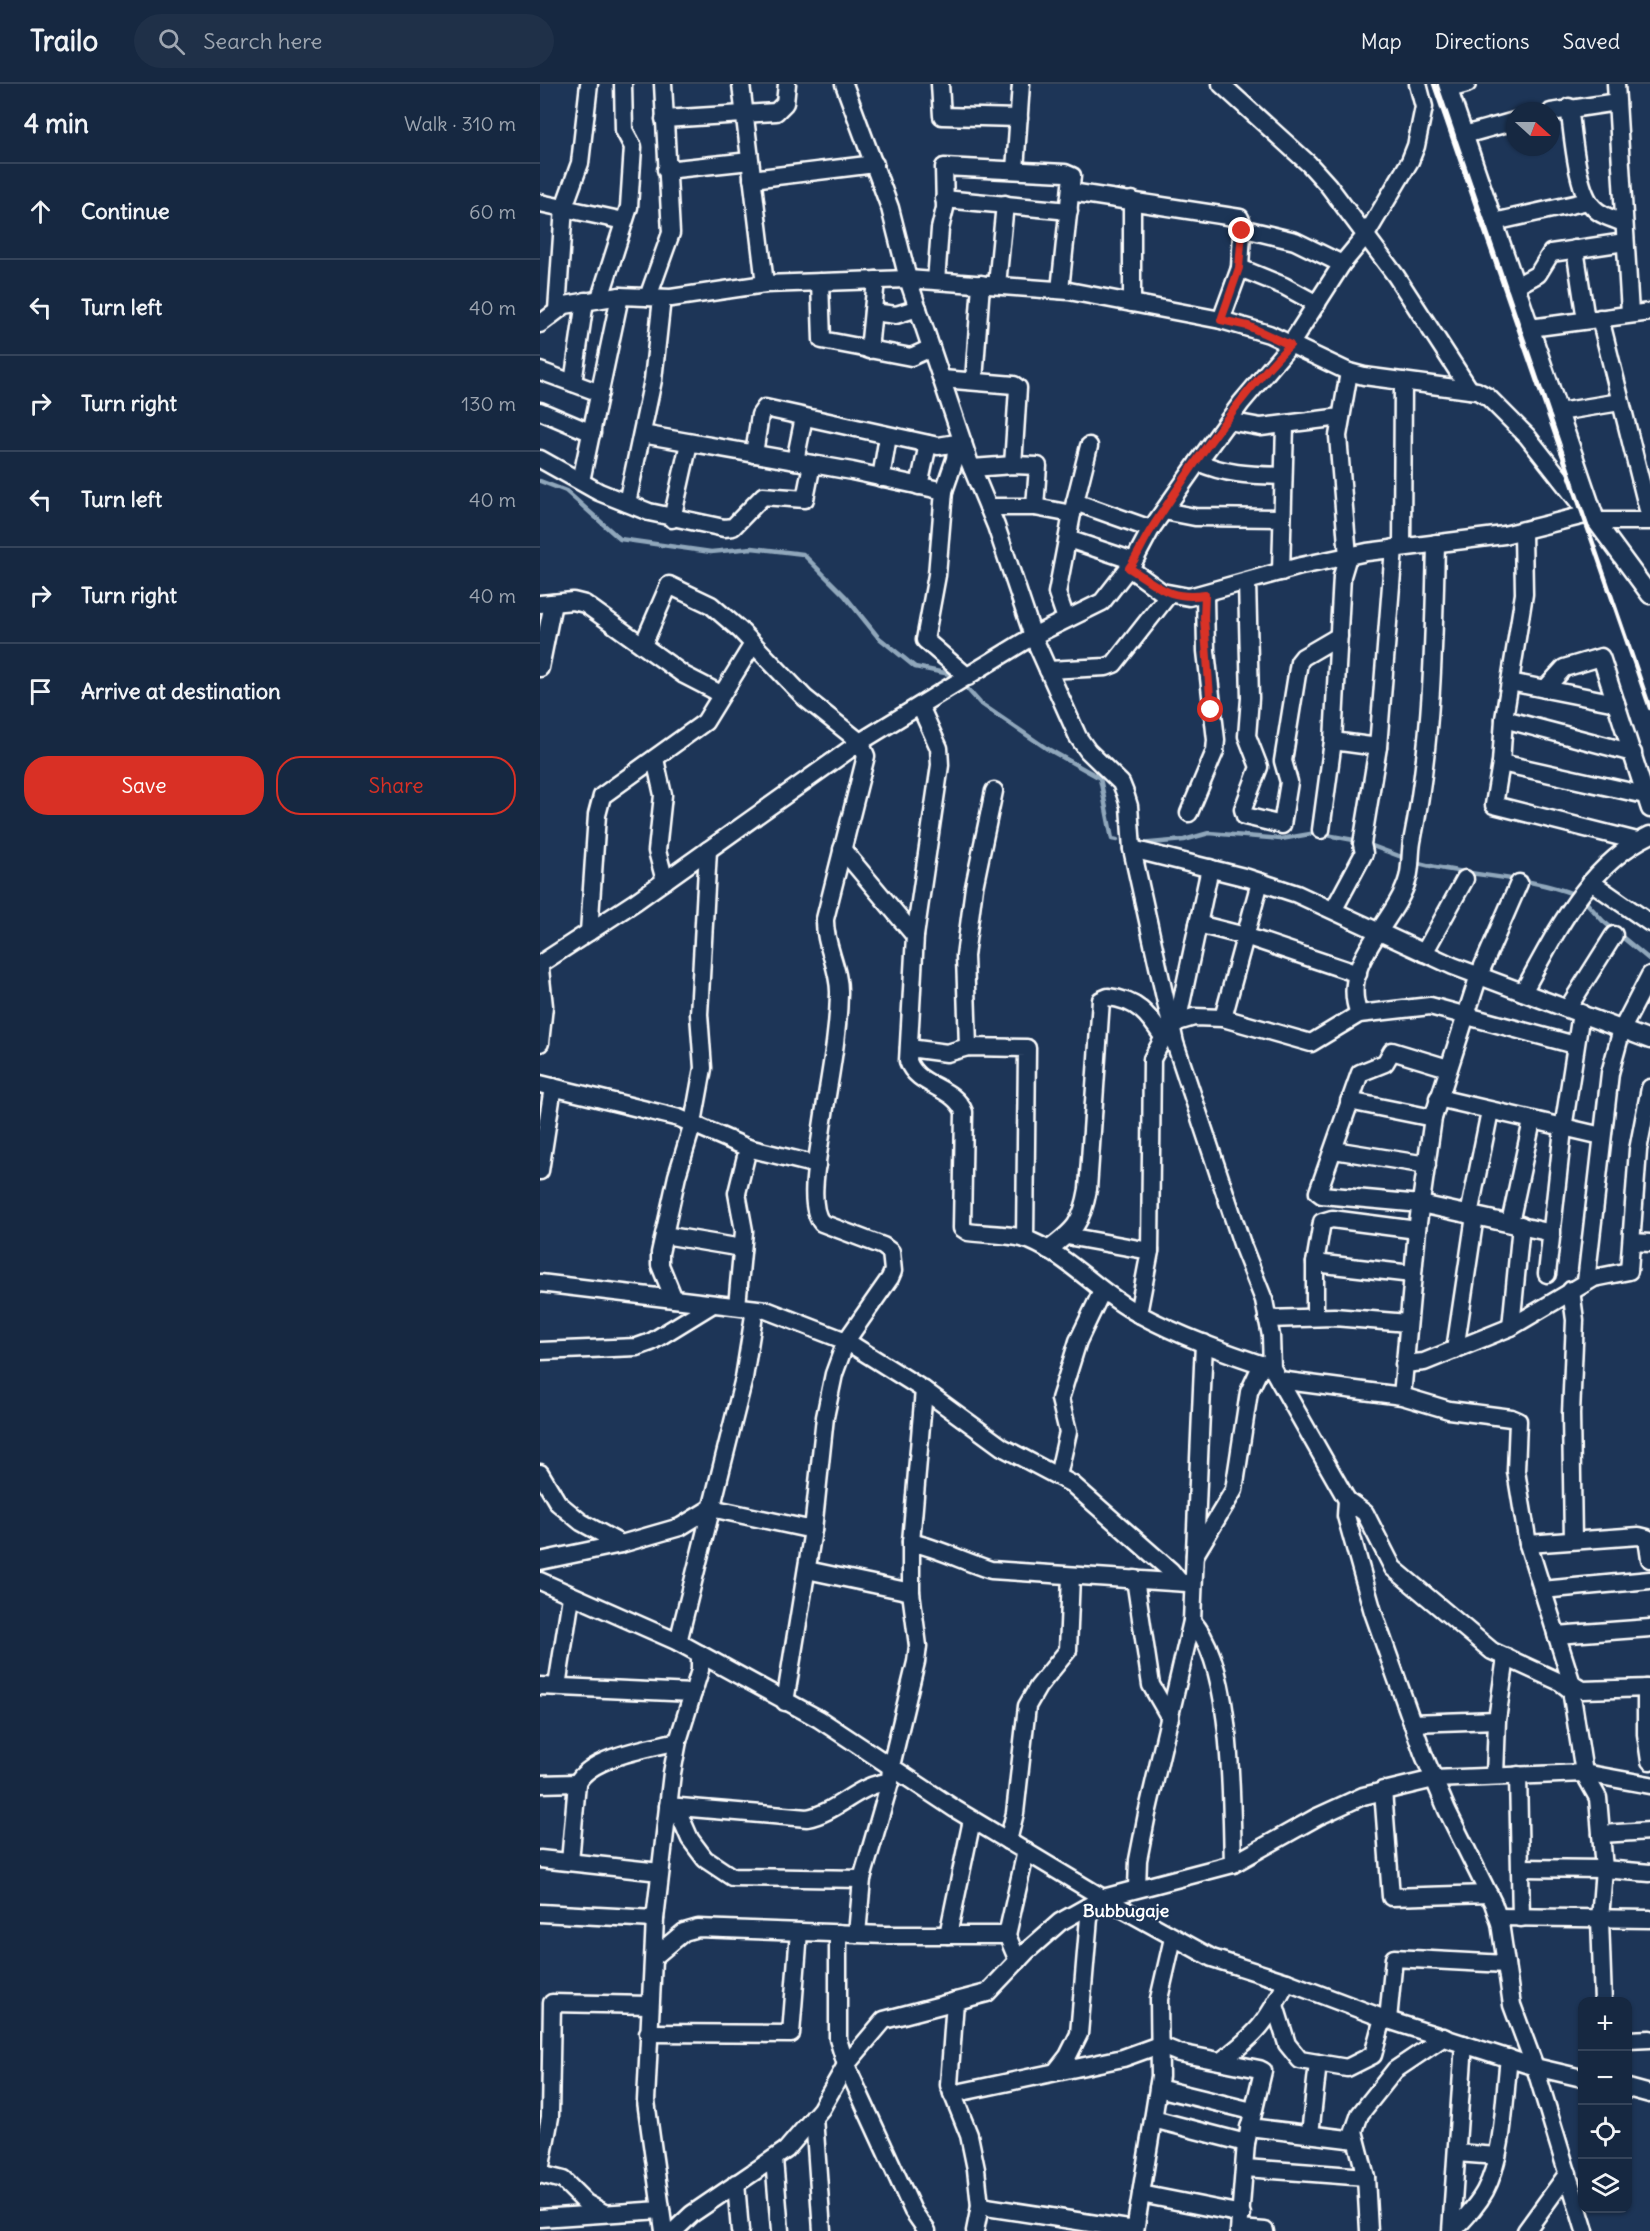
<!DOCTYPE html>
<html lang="en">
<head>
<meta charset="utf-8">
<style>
  :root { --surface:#162841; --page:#1f3048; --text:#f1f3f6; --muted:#9ea6b1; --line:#35445a; --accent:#d93025 }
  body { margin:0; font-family:Delius,sans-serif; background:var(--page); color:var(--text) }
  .controls { position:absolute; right:18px; bottom:18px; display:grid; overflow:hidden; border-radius:12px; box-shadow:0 2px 4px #0004 }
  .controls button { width:54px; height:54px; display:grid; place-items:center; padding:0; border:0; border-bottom:2px solid var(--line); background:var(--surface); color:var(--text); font:30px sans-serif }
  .compass { position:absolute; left:966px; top:18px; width:54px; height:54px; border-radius:50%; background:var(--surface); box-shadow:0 2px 4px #0004; rotate:111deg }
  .stop { position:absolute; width:18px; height:18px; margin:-14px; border:4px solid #d93025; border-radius:50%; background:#fff }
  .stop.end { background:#d93025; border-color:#fff; box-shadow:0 2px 6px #0008 }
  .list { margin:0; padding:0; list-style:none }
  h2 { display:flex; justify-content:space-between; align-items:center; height:78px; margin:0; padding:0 24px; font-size:26px }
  h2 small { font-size:20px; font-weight:400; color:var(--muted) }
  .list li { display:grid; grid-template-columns:39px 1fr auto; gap:18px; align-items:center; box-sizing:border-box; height:96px; padding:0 24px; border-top:2px solid var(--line) }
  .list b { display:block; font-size:22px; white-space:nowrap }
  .list em { font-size:20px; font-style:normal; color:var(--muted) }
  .actions { display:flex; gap:12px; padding:18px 24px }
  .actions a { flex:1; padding:14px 0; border:2px solid var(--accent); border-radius:24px; text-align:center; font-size:21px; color:var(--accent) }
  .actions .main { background:var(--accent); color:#fff }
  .icon { flex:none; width:33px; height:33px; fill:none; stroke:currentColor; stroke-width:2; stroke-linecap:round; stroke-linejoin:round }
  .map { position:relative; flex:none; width:1110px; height:2147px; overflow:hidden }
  header { display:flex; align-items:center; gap:36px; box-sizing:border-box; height:84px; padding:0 30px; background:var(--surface); border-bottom:2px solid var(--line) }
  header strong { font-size:28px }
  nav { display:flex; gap:33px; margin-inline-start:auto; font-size:21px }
  .search { width:420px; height:54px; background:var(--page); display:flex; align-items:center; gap:15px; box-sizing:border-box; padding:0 21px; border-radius:33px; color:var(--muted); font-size:22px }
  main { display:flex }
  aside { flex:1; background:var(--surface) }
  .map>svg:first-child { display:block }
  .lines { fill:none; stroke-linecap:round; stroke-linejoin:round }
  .stream { stroke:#90a7bb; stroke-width:4.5 }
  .minor-casing { stroke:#fff; stroke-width:21 }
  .minor { stroke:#1d3557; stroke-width:16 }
  .rail { stroke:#fff; stroke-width:4.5 }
  .route { stroke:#d93025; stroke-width:8 }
  .labels { text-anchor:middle; stroke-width:5; stroke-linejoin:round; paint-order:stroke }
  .quarter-label { font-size:18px; font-weight:bold; fill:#fff; stroke:#1d3557 }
</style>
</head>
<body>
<header>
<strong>Trailo</strong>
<div class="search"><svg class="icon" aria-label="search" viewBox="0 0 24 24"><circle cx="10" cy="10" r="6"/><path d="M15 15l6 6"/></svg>Search here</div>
<nav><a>Map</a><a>Directions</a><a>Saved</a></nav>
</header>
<main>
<aside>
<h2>4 min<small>Walk · 310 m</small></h2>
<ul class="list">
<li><svg class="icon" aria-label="ahead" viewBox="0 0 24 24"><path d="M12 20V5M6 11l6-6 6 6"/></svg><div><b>Continue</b></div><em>60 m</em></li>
<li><svg class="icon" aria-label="left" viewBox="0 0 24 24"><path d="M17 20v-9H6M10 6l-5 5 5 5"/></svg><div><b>Turn left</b></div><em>40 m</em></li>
<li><svg class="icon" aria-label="right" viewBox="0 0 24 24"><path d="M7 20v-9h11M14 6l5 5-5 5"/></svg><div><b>Turn right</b></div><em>130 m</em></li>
<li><svg class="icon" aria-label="left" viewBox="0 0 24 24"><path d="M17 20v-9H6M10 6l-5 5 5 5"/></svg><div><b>Turn left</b></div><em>40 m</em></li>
<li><svg class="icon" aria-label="right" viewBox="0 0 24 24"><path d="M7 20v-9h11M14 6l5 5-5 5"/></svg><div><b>Turn right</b></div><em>40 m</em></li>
<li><svg class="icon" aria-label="arrive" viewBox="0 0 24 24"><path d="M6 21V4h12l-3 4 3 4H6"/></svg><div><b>Arrive at destination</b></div></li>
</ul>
<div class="actions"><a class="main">Save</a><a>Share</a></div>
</aside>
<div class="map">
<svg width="1110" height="2147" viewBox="0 0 1110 2147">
  <rect width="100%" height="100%" fill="#1d3557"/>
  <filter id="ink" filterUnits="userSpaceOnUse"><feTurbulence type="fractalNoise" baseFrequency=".0167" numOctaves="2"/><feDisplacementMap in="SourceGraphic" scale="12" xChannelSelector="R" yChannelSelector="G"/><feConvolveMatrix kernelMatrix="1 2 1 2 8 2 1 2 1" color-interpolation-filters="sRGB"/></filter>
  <g filter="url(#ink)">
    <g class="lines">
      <g class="stream">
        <path d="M 0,397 L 26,407 L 80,455 L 171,468 L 212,464 L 263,470 L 305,512 L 338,553 L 375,583 L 415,591"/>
        <path d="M 423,600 L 440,619 L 506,664 L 560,694 L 572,755 L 577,756"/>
        <path d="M 599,760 L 644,756 L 669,749 L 741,755 L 776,749 L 819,757"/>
        <path d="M 827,760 L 867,775"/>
        <path d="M 875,778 C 930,794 982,790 1036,811"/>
        <path d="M 1043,815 L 1063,837 L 1110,876"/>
      </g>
      <defs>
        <g id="minor">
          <path d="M 201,0 L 225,200"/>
          <path d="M 304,0 L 350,124 L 368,195 L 429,377 L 456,442 L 493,552 L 538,653 L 548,667 L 581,699 L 585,709 L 589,722 L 592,765 L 635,959 L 703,1163 L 724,1216 L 731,1252 L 732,1284 L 807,1416 L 806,1432 L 833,1528 L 883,1669 L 907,1726 L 953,1819 L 960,1839 L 972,1921 L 995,1983 L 1045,2147"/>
          <path d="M 400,0 L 402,32 L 479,34"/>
          <path d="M 681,0 L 769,80 L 788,101 L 856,192 L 930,306"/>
          <path d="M 907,0 L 1057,439 L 1110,511"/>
          <path d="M 1076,0 L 1090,229"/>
          <path d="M 909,5 L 927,0"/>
          <path d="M 1029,23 C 1033,48 1036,107 1054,124 C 1061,132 1074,135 1084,139"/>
          <path d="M 1011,28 L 1077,18"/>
          <path d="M 124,35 L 236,28 L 245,19 L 247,0"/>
          <path d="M 924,51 L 975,37"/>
          <path d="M 126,86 L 210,77"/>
          <path d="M 475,86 L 481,0"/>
          <path d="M 212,95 L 335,80"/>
          <path d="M 531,108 L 700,134 L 705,145 L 702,149 L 700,184 L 681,236"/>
          <path d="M 404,115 L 529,127"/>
          <path d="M 592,116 L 592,219"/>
          <path d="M 0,119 L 84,137"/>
          <path d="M 954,138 L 1048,117"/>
          <path d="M 705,145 L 755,157 L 802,180"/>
          <path d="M 1035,165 L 1046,236"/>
          <path d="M 700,184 L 744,202 L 777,220"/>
          <path d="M 396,197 L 400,145 L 405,124 L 404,83 L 525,89 L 532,92 L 520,206"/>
          <path d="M 280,198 L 282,256 L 371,273 L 391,264"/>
          <path d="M 457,201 L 465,120"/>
          <path d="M 976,202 L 998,190 L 1011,169 L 1085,158"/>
          <path d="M 108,213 L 131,149 L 123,0"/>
          <path d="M 60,214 L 89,123 L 93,63 L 84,46 L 83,0"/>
          <path d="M 17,226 L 24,123 L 40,79 L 49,0"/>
          <path d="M 333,228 L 356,231 L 378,224"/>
          <path d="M 1060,234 L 1110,434"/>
          <path d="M 0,240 L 25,221 L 80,212 L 131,214 L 225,200 L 368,195 L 529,207 L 681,236 L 729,250 L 809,288 L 824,292 L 937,307 L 948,313 L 987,352 L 1052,435 L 1062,437 L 1110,437"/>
          <path d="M 990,244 L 1110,228"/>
          <path d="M 329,266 L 336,196"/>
          <path d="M 0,287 L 60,309"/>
          <path d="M 402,295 L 474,301 L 478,304 L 473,381"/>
          <path d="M 434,297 L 441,200"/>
          <path d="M 33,299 L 45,217"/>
          <path d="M 0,327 L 52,349"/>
          <path d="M 1019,328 L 1080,318"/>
          <path d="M 688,337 L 721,343 L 801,333"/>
          <path d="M 102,350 L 312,387 L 404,407"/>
          <path d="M 417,359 L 415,375 L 404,407 L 397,491 L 385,556 L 428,593"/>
          <path d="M 214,370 L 220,331 L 225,324 L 398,362 L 423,358"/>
          <path d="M 0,375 L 59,408 L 109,428 L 184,444 L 193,443 L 223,412 L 265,415 L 272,380"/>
          <path d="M 255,377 L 264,333"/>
          <path d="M 658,378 C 686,391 713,391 743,392"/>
          <path d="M 432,384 L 473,381 L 498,382 L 495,423"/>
          <path d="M 341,394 L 348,352"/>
          <path d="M 41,397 L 80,212"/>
          <path d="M 379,402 L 388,360"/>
          <path d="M 535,418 L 611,445"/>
          <path d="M 87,419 L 113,296 L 122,214"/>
          <path d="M 448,423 L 495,423 L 532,430"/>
          <path d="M 624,427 L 655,433 L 741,434"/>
          <path d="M 132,435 L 149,359"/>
          <path d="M 983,447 L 984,510 L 964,635 L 961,679 L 954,721 L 1097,757"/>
          <path d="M 528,455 L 594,477"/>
          <path d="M 862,463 L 863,297"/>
          <path d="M 589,484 L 622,508 L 649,513 L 761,482 L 827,468 L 964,451 L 1049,430"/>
          <path d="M 741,488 L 745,341"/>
          <path d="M 707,498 L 710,614 L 707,652 L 719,683 L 703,725 L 705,732 L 742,741 L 749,698 L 743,677 L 759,578 L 763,573 L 799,552"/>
          <path d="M 0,520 L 33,517 L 45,520 L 144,591 L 181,610"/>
          <path d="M 526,535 L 517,509 L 532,430 L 549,362"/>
          <path d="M 103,561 L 129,501 L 171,521 L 200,546 L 265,614 L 320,658 L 326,672 L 285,835 C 284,861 300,884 299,910 C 298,957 287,1005 281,1051 C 278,1073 267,1123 282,1139 L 343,1162 L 351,1168 L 353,1187 L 350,1194 L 306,1257 L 294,1290 L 285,1333 L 273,1446 L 245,1618"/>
          <path d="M 0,584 L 13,519"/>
          <path d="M 508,586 L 566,583 L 574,580 L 629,510"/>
          <path d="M 970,598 L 1076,619"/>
          <path d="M 1005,605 L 1024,584 L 1061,573 L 1110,725"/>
          <path d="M 380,622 L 399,664 L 400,681 L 375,852 L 368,977 C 377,1003 414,1002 424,1028 L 422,1144 L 428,1148 C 447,1151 474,1149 491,1157 C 531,1174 559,1209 597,1229 C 639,1252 687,1269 732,1284"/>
          <path d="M 964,635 L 1093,669"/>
          <path d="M 793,657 L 838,663"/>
          <path d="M 115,675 L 123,711 L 117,767 L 125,797"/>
          <path d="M 961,679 L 1105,711"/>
          <path d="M 649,729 L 675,667 L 676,656 L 666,567 L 665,511"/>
          <path d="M 781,746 L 793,657 L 802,492 L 808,472 L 798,352 L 809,288"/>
          <path d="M 302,765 L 375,852"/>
          <path d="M 592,765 L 708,794 L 757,810 L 913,882 L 1110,956"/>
          <path d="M 1051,798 L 1110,839"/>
          <path d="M 794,825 L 824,769 L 822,760 L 838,663 L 854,464"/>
          <path d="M 658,840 L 705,852 L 818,890"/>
          <path d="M 49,848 L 57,731 L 62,712 L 165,638 L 213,560"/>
          <path d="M 884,869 L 925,795"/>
          <path d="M 0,880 L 95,818 L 320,658 L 493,552 L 562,518 L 594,477 L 611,445 L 658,378 L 701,319 L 750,261 L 802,180 L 826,151 L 870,77 L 876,62 L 884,23 L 878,0"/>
          <path d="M 0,885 L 4,922 L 0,959"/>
          <path d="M 983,908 C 1016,849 1046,782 1110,751"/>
          <path d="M 1028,924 L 1074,851"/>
          <path d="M 819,930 C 798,878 856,839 868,794 C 871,783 870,770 872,758 C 892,660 894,559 896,459"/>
          <path d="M 683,934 L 720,798"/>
          <path d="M 637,939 L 670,784"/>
          <path d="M 428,963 L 425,872 L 434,803 L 454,707"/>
          <path d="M 369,964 L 407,969 L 428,963 L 487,964 L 485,1155"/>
          <path d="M 908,984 L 852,967 L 845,979 L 820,989 L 778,1108 L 782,1111 L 881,1120 L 1012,1149"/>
          <path d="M 0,1000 L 139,1034 L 208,1064 L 277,1081"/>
          <path d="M 898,1014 L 1062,1052"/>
          <path d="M 809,1017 L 893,1034"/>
          <path d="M 794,1066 L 887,1081"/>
          <path d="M 0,1087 L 13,1003"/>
          <path d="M 929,1131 L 950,1027"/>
          <path d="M 970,1139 L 992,1037"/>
          <path d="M 124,1151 L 202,1164"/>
          <path d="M 527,1152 L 610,1167"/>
          <path d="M 1092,1158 L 1110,1159"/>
          <path d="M 508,1166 C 535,1146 542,1139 548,1105 L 561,916 L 568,913 C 597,916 608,930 623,953"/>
          <path d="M 775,1179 L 872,1190"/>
          <path d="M 1007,1190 L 1023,1045 L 1041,929"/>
          <path d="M 1046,1198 L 1070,989 L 1082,945 L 1110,891"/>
          <path d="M 0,1199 L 226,1226 L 306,1257 L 384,1306 L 462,1363 L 532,1400 L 631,1487 L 640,1498"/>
          <path d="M 1031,1206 L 1035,1236 L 1031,1330 L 1033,1456"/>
          <path d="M 134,1215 L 120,1181 L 120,1169 L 137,1092 L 153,1039 L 163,984 L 159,930 L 168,766"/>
          <path d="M 197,1222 L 204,1147 L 197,1109 L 208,1064"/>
          <path d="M 598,1230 L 610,1167 L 612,975 L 631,940 L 654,933 L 683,934 L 771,959 L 819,930 L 890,922 L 1035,961"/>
          <path d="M 775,1233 L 775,1179 L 782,1138 L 792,1135 L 877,1146"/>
          <path d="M 727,1235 L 794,1233 L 868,1239"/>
          <path d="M 971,1243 L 981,1141"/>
          <path d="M 915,1266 L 935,1132"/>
          <path d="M 0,1267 L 97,1263 L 111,1258 L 173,1220"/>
          <path d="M 864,1280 L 884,1278 L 971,1243 L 1054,1194 L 1089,1187 L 1098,1066 L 1110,1004"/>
          <path d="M 739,1296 L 862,1312 L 909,1326 L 971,1334 L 978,1337 L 976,1387 L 988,1460 L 1032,1600 L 1042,1606 L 1110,1604"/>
          <path d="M 862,1312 L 877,1146 L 893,1034 L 939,891 L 979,799"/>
          <path d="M 0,1389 L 18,1419 L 41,1438 L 81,1460"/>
          <path d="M 518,1392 L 528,1348 L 520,1315 L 538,1257 L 562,1207"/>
          <path d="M 807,1416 L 825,1429 L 853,1484 L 952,1567 L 1020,1598 L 1033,1608"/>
          <path d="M 371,1458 C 400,1465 423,1477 451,1486 L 647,1499"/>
          <path d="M 988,1460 L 1099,1452 L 1107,1454 L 1110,1475"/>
          <path d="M 655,1471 L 694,1406 L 709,1308 L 722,1280"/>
          <path d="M 0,1477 L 81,1460 L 140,1443 L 171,1424 L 273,1446"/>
          <path d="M 267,1486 L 371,1508"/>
          <path d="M 595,1495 L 611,1601 L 630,1634"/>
          <path d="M 0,1497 L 138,1558 L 279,1635 L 415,1725 L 563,1814 L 672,1874 L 747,1898 L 848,1936 L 995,1983 L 1042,1994"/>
          <path d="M 1002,1506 L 1110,1496"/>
          <path d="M 652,1537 C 694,1582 691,1719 693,1780"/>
          <path d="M 1016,1551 L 1110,1544"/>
          <path d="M 138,1558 L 204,1294 L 215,1225"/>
          <path d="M 0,1602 L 153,1609"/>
          <path d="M 17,1602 L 31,1513"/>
          <path d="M 1036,1603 L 1032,1612 L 1044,1689 L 1058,1714 L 1064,1785 L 1060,1835 L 1063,1918"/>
          <path d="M 1106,1604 L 1106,1650 L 1110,1677"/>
          <path d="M 872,1639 L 957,1636"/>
          <path d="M 978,1691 L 981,1834"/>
          <path d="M 955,1692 L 957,1636 L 966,1573"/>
          <path d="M 0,1700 L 37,1699"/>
          <path d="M 843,1706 L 851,1813 L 949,1810"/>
          <path d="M 128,1722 L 267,1734 C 297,1729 319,1699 350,1698"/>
          <path d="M 136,1723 L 150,1755 L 165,1775 L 192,1793 L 322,1795"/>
          <path d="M 1061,1750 L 1110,1747"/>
          <path d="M 468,1757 L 475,1729 L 487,1622 L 498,1603 L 528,1566 L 531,1492"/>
          <path d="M 0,1775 L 120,1788"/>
          <path d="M 30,1778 L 37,1699 C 51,1672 111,1664 138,1657"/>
          <path d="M 981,1784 L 1064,1785 L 1110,1789"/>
          <path d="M 597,1804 L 598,1776 L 607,1730 L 652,1537 L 664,1259"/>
          <path d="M 0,1829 L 115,1835"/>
          <path d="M 958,1833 L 1110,1835"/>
          <path d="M 298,1849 L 298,1955 L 306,1981 L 373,2127 L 387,2147"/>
          <path d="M 317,1850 L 322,1795 L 350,1698 L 351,1682 L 376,1578 L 378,1562 L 371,1508 L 371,1458 L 384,1306"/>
          <path d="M 408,1851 L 432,1736"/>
          <path d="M 114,1873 L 144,1848 L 158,1844 L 345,1851 L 467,1851"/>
          <path d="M 478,1877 L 467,1851 L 486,1767"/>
          <path d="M 415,1917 L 409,2001 L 429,2051 L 436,2085 L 440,2122 L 435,2147"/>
          <path d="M 735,1921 L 747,1960 L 760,1976 L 807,1984 L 833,1971 L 843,1934"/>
          <path d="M 848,1936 L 854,1874 L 966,1880"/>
          <path d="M 108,1949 L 251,1950 L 259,1848"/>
          <path d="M 1088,1956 L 1110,1955"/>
          <path d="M 681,1977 C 718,1949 726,1939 747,1898"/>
          <path d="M 517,1986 L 528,1972 L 539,1950 L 550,1822"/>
          <path d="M 618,2004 L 712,2027"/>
          <path d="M 1088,2004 L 1110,2010"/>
          <path d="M 412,2010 L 583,1974 L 619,1961 L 639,1969 L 719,1985 L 723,1987 L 706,2059 L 699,2147"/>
          <path d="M 274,2033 L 282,2147"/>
          <path d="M 613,2035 L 706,2059"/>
          <path d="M 709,2043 L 816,2056"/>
          <path d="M 770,2050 L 778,1979"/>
          <path d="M 917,2069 L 957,2072"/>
          <path d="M 234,2075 L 240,2147"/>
          <path d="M 705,2084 L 826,2093"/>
          <path d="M 0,2087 L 10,2033 L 12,1919 L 110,1921"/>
          <path d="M 0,2090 L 23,2096 L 46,2119 L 64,2129"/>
          <path d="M 196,2099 L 200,2147"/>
          <path d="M 601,2110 L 702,2130"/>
          <path d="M 440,2122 L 595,2146"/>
          <path d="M 0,2134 L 121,2126"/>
          <path d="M 700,2145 L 725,2147"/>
          <path d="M 124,2147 L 106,2017 L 115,1835 L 132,1689 L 138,1657 L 160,1586 L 160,1570"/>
          <path d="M 134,2147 L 152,2130 L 246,2066 L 281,2025 L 306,1981 L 344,1936 L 447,1909 L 487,1867 L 520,1838 L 563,1814 L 693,1780 L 777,1733 L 823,1712 L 894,1695 L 1044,1689 L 1110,1701"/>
          <path d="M 595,2147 L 620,1992 L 619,1915 L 633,1854"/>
          <path d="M 829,2147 L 826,2093 L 814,2047 L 820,2030 L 855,1986 L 904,1953"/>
          <path d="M 911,2147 L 924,1960"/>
          <path d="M 913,2147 C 925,2134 937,2122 945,2107 C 964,2072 964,2014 969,1974"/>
          <path d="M 986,2147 L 1028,2089"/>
        </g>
      </defs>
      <use href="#minor" class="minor-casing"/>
      <use href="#minor" class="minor"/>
      <path class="rail" d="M 894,0 L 1110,624"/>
    </g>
  </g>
  <g class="lines" filter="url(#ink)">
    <path class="route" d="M 671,626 L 664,534 L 665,511 C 627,516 619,502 589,484 C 598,472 603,457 612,444 C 649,386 701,309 750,261 L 708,242 L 681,236 L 699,184 L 702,147"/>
  </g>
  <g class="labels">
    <g class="quarter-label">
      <text x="586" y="1833">Bubbugaje</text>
    </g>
  </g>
</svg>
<div class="controls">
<button>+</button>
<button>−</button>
<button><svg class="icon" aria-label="locate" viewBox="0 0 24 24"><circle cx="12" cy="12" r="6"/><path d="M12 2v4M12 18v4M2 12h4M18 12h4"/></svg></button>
<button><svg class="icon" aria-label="layers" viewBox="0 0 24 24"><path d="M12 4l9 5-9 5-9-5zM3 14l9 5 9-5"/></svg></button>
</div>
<svg class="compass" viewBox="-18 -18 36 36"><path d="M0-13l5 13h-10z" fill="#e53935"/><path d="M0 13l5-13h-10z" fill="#9ea6b1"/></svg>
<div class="stop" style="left:671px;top:626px"></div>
<div class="stop end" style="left:702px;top:147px"></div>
</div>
</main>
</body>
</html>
